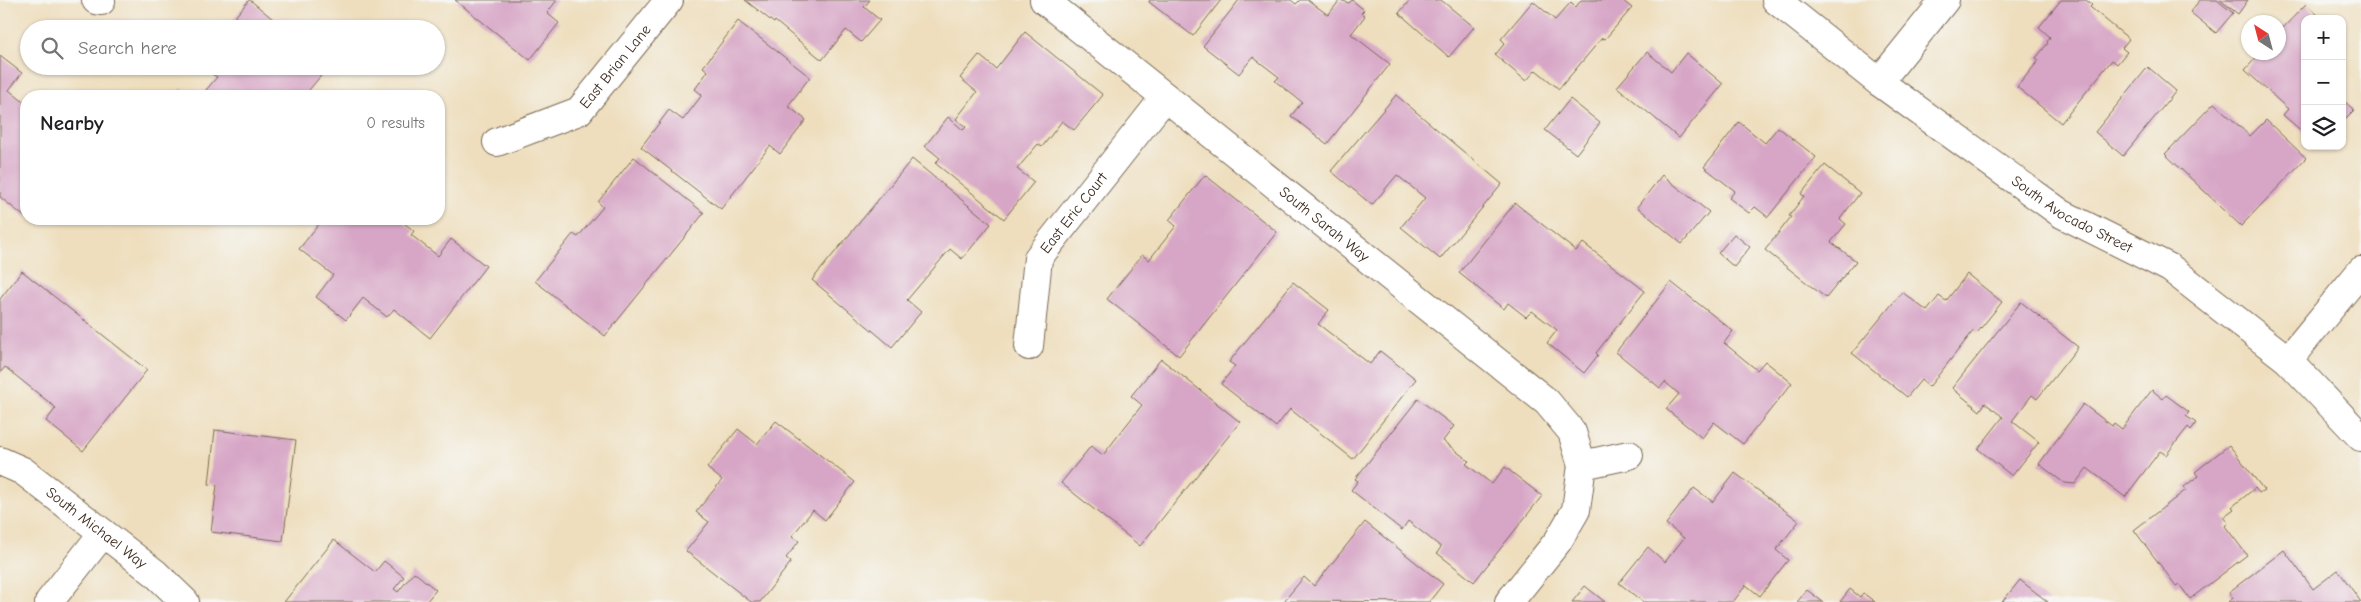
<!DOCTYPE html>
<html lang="en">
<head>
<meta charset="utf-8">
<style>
  :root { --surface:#fff; --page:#f2f2f2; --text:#202124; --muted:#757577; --line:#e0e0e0 }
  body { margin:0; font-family:"Comic Neue",sans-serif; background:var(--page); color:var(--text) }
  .controls { position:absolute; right:15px; top:15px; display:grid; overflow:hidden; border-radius:10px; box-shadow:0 1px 4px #0004 }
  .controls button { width:45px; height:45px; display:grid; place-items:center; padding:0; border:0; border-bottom:1px solid var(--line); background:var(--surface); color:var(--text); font:25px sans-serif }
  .compass { position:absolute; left:2241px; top:15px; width:45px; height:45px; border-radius:50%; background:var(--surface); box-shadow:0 1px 4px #0004; rotate:324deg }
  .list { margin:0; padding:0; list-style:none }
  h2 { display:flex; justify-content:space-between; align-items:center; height:65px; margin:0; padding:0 20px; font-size:21px }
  h2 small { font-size:16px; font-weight:400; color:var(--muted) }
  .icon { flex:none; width:28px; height:28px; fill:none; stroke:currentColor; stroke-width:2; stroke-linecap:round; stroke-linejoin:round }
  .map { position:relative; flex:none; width:2361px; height:602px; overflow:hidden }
  .search { position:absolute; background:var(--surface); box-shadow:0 1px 4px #0004; left:20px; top:20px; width:425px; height:55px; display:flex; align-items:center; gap:12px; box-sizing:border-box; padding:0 18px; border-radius:28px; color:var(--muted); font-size:19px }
  .panel { position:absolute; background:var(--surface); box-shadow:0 1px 4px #0004; left:20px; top:90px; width:425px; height:135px; border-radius:20px }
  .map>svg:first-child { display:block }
  .building { fill:#d7a6c6 }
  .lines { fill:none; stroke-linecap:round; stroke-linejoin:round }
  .minor-casing { stroke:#7a6956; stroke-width:30 }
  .minor { stroke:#fff; stroke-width:28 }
  .labels { text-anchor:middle; stroke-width:4.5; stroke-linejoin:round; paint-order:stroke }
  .street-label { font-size:15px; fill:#3b2a1e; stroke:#f6f6f2 }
</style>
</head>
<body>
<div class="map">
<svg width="2361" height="602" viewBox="0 0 2361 602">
  <rect width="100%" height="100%" fill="#f6f6f2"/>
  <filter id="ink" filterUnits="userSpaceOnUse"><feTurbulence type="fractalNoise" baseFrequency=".02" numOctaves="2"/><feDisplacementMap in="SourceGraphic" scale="10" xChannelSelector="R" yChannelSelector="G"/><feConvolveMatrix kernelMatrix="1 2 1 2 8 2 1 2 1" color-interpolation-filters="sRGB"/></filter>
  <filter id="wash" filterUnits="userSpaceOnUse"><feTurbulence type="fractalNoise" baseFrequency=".0096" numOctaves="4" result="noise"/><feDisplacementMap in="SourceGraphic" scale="20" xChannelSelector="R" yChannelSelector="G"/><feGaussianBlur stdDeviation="1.12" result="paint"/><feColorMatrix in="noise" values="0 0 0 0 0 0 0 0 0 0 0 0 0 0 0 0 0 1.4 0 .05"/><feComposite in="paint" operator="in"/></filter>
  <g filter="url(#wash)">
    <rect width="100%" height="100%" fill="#eedebd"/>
    <g id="blocks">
      <g class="building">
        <path d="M 249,0 L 250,0 L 285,29 L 225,29 Z"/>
        <path d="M 455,0 L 557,0 L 547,13 L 559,23 L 530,60 Z"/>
        <path d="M 745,0 L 870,0 L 864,7 L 880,20 L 861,42 L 846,30 L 822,60 L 775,21 L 774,23 Z"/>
        <path d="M 1150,0 L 1221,0 L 1193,36 L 1149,2 Z"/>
        <path d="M 1239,0 L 1291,0 L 1296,4 L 1300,0 L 1308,0 L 1328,15 L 1340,0 L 1349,3 L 1352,0 L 1364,10 L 1361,13 L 1365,16 L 1351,34 L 1390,64 L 1327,144 L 1291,116 L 1302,102 L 1275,81 L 1279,77 L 1253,57 L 1239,74 L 1203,46 Z"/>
        <path d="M 1410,0 L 1441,0 L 1474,27 L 1449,57 L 1399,13 Z"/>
        <path d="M 1581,0 L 1622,0 L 1632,8 L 1605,39 L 1602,38 L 1559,89 L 1536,70 L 1526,81 L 1495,55 L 1505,43 L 1501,39 L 1533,1 L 1555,20 L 1571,2 L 1576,7 Z"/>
        <path d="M 2061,0 L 2086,0 L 2092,5 L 2090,7 L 2129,39 L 2122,48 L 2127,52 L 2117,64 L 2112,60 L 2061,123 L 2017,87 L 2039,60 L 2036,58 L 2048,43 L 2047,42 L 2050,37 L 2039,27 Z"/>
        <path d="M 2200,0 L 2217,0 L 2233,13 L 2216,33 L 2190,12 Z"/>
        <path d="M 2220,0 L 2248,0 L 2238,14 Z"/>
        <path d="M 2306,4 L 2322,19 L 2305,19 L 2305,134 L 2283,115 L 2288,109 L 2245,70 L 2261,52 L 2278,52 L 2278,33 Z"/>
        <path d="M 738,21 L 810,77 L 788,106 L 806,120 L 780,154 L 770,146 L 721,209 L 641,147 L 669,110 L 683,120 L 702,95 L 695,89 L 708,71 L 703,67 Z"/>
        <path d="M 1025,32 L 1103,95 L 1074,130 L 1062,121 L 1042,147 L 1038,144 L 1017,169 L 1034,182 L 1004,219 L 935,163 L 940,158 L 925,146 L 948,117 L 963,130 L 966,127 L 956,119 L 977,92 L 960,78 L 979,55 L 996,69 Z"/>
        <path d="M 1647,52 L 1671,72 L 1686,53 L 1723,84 L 1679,138 L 1617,87 Z"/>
        <path d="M 0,56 L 22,73 L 9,90 L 26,104 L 26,218 L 0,197 Z"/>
        <path d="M 218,66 L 329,66 L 304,96 L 201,96 L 217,77 L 212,74 Z"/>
        <path d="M 2148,67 L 2176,91 L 2123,156 L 2095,132 Z"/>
        <path d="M 181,88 L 190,96 L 175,96 Z"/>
        <path d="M 1396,95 L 1502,184 L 1440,259 L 1401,227 L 1425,198 L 1397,175 L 1372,205 L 1331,171 Z"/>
        <path d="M 1570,99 L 1600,123 L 1576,154 L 1545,130 Z"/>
        <path d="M 2342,99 L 2354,110 L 2342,122 Z"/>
        <path d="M 2214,103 L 2250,136 L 2266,120 L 2306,158 L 2241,226 L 2165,154 Z"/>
        <path d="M 1739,122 L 1765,143 L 1778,127 L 1816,157 L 1768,217 L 1755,207 L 1749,213 L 1729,198 L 1735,191 L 1704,167 Z"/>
        <path d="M 634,157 L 704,213 L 605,336 L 535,281 L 573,234 L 578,237 L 603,207 L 598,202 Z"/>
        <path d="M 912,159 L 991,224 L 962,259 L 950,249 L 907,300 L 921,312 L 892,347 L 812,280 Z"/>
        <path d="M 1825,165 L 1860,193 L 1840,219 L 1846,224 L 1831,242 L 1856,261 L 1826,298 L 1765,250 L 1791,217 L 1789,216 L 1804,196 L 1801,194 Z"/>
        <path d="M 1205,175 L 1277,232 L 1179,356 L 1107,299 L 1142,255 L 1149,260 L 1176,226 L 1169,220 Z"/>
        <path d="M 1662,175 L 1709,212 L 1682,244 L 1637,207 Z"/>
        <path d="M 1515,203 L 1576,251 L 1583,243 L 1645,291 L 1596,353 L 1598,355 L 1584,373 L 1547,343 L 1557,330 L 1532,311 L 1526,317 L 1508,303 L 1504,309 L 1459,273 Z"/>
        <path d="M 323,219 L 399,219 L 414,231 L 411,235 L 438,256 L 451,239 L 486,266 L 430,338 L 394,309 L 387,317 L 363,298 L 346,320 L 316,297 L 333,275 L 299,249 Z"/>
        <path d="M 1734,234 L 1750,247 L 1734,267 L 1718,253 Z"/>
        <path d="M 22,271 L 147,370 L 83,451 L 46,421 L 56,408 L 5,367 L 0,373 L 0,299 Z"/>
        <path d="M 1967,274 L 2002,302 L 1977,333 L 1974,330 L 1929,387 L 1921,380 L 1907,397 L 1852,353 L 1902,292 L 1927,311 L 1939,296 L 1946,301 Z"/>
        <path d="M 1293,282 L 1329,310 L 1318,324 L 1370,364 L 1380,351 L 1416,379 L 1353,459 L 1290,409 L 1276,427 L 1221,384 L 1235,366 L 1229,362 Z"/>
        <path d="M 1671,282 L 1733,331 L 1724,343 L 1757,370 L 1765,361 L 1792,383 L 1743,444 L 1714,422 L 1702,438 L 1666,409 L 1679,394 L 1665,382 L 1660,388 L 1616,352 Z"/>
        <path d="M 2021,302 L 2078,347 L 2037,399 L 2032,395 L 2012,421 L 2039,442 L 2012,476 L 1978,449 L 2003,417 L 1985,403 L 1980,411 L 1952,388 Z"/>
        <path d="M 1161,359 L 1240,422 L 1140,546 L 1061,483 L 1091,446 L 1103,455 L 1142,405 L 1131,396 Z"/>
        <path d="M 2152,390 L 2163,399 L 2166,395 L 2189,412 L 2186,416 L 2196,423 L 2191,430 L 2188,427 L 2166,455 L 2160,451 L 2125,497 L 2087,468 L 2075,484 L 2064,483 L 2039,464 L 2083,404 L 2112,426 L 2114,423 L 2122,429 Z"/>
        <path d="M 1418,399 L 1454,426 L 1443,441 L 1469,461 L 1466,464 L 1492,484 L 1505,467 L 1542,496 L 1474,582 L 1437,553 L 1441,547 L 1408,521 L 1402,530 L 1351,490 L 1358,481 L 1355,479 Z"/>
        <path d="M 776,421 L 855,482 L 825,520 L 813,510 L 792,536 L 799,541 L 786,558 L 791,562 L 760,602 L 751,602 L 686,551 L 709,522 L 696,512 L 722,480 L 707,468 L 738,429 L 757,444 Z"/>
        <path d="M 215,430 L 296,440 L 283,541 L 211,532 L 217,485 L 209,484 Z"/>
        <path d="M 2229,445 L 2264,490 L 2259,493 L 2255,488 L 2232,507 L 2234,509 L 2223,517 L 2228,523 L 2225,526 L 2247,555 L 2190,599 L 2179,584 L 2176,586 L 2134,530 L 2186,490 L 2184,487 L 2198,476 L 2195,472 Z"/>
        <path d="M 1735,473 L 1799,521 L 1776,550 L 1788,560 L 1760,596 L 1746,585 L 1733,602 L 1643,602 L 1619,583 L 1648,547 L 1665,562 L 1684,538 L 1666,524 L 1694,488 L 1713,502 Z"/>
        <path d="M 1365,522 L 1443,584 L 1429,602 L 1284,601 L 1304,577 L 1314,586 Z"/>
        <path d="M 334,540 L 375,572 L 384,561 L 404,577 L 394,589 L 398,592 L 414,572 L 436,590 L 426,602 L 284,602 Z"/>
        <path d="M 2284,550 L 2313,589 L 2338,570 L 2361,602 L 2228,602 L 2233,598 L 2229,592 Z"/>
        <path d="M 2020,580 L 2048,602 L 2002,602 Z"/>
        <path d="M 1585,586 L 1605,602 L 1572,602 Z"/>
        <path d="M 1850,589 L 1860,597 L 1863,593 L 1875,602 L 1840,602 Z"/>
        <path d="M 1807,590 L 1823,602 L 1797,602 Z"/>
      </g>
    </g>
  </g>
  <g filter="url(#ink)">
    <use href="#blocks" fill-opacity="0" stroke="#7a6956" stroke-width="1"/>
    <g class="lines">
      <defs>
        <g id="minor">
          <path d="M 96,0 L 101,1"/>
          <path id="s1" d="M 1044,0 L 1547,402 L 1572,432 L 1582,465 L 1576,510 L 1558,541 L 1509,602"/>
          <path id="s2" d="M 1776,0 L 1879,82 L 2062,214 L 2170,268 L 2288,360 L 2361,437"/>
          <path d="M 1879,82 L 1945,0"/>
          <path id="s3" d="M 497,142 L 579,111 L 669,0"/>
          <path id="s4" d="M 1029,346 L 1038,258 L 1165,97"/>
          <path d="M 2288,360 L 2361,271"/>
          <path id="s5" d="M 0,461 L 23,471 L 155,573 L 185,602"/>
          <path d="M 1582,465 L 1629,455"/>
          <path d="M 49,602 L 103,533"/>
        </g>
      </defs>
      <use href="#minor" class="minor-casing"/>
      <use href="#minor" class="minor"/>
    </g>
  </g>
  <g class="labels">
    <g class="street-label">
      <text dy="5" stroke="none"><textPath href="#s3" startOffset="145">East Brian Lane</textPath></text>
      <text dy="5" stroke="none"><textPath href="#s4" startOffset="146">East Eric Court</textPath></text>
      <text dy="5" stroke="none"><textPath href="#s2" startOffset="366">South Avocado Street</textPath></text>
      <text dy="5" stroke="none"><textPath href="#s1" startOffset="359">South Sarah Way</textPath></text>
      <text dy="5" stroke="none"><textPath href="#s5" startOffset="118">South Michael Way</textPath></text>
    </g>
  </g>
</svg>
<div class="controls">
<button>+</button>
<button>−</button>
<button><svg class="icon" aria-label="layers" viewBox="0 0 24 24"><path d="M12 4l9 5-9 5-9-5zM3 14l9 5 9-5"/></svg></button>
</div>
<svg class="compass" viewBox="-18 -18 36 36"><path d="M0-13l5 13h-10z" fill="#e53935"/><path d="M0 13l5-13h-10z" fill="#757577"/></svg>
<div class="search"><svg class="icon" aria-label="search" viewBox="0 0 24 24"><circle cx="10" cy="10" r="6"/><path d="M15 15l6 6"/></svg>Search here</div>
<section class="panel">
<h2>Nearby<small>0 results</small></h2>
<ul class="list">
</ul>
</section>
</div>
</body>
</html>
